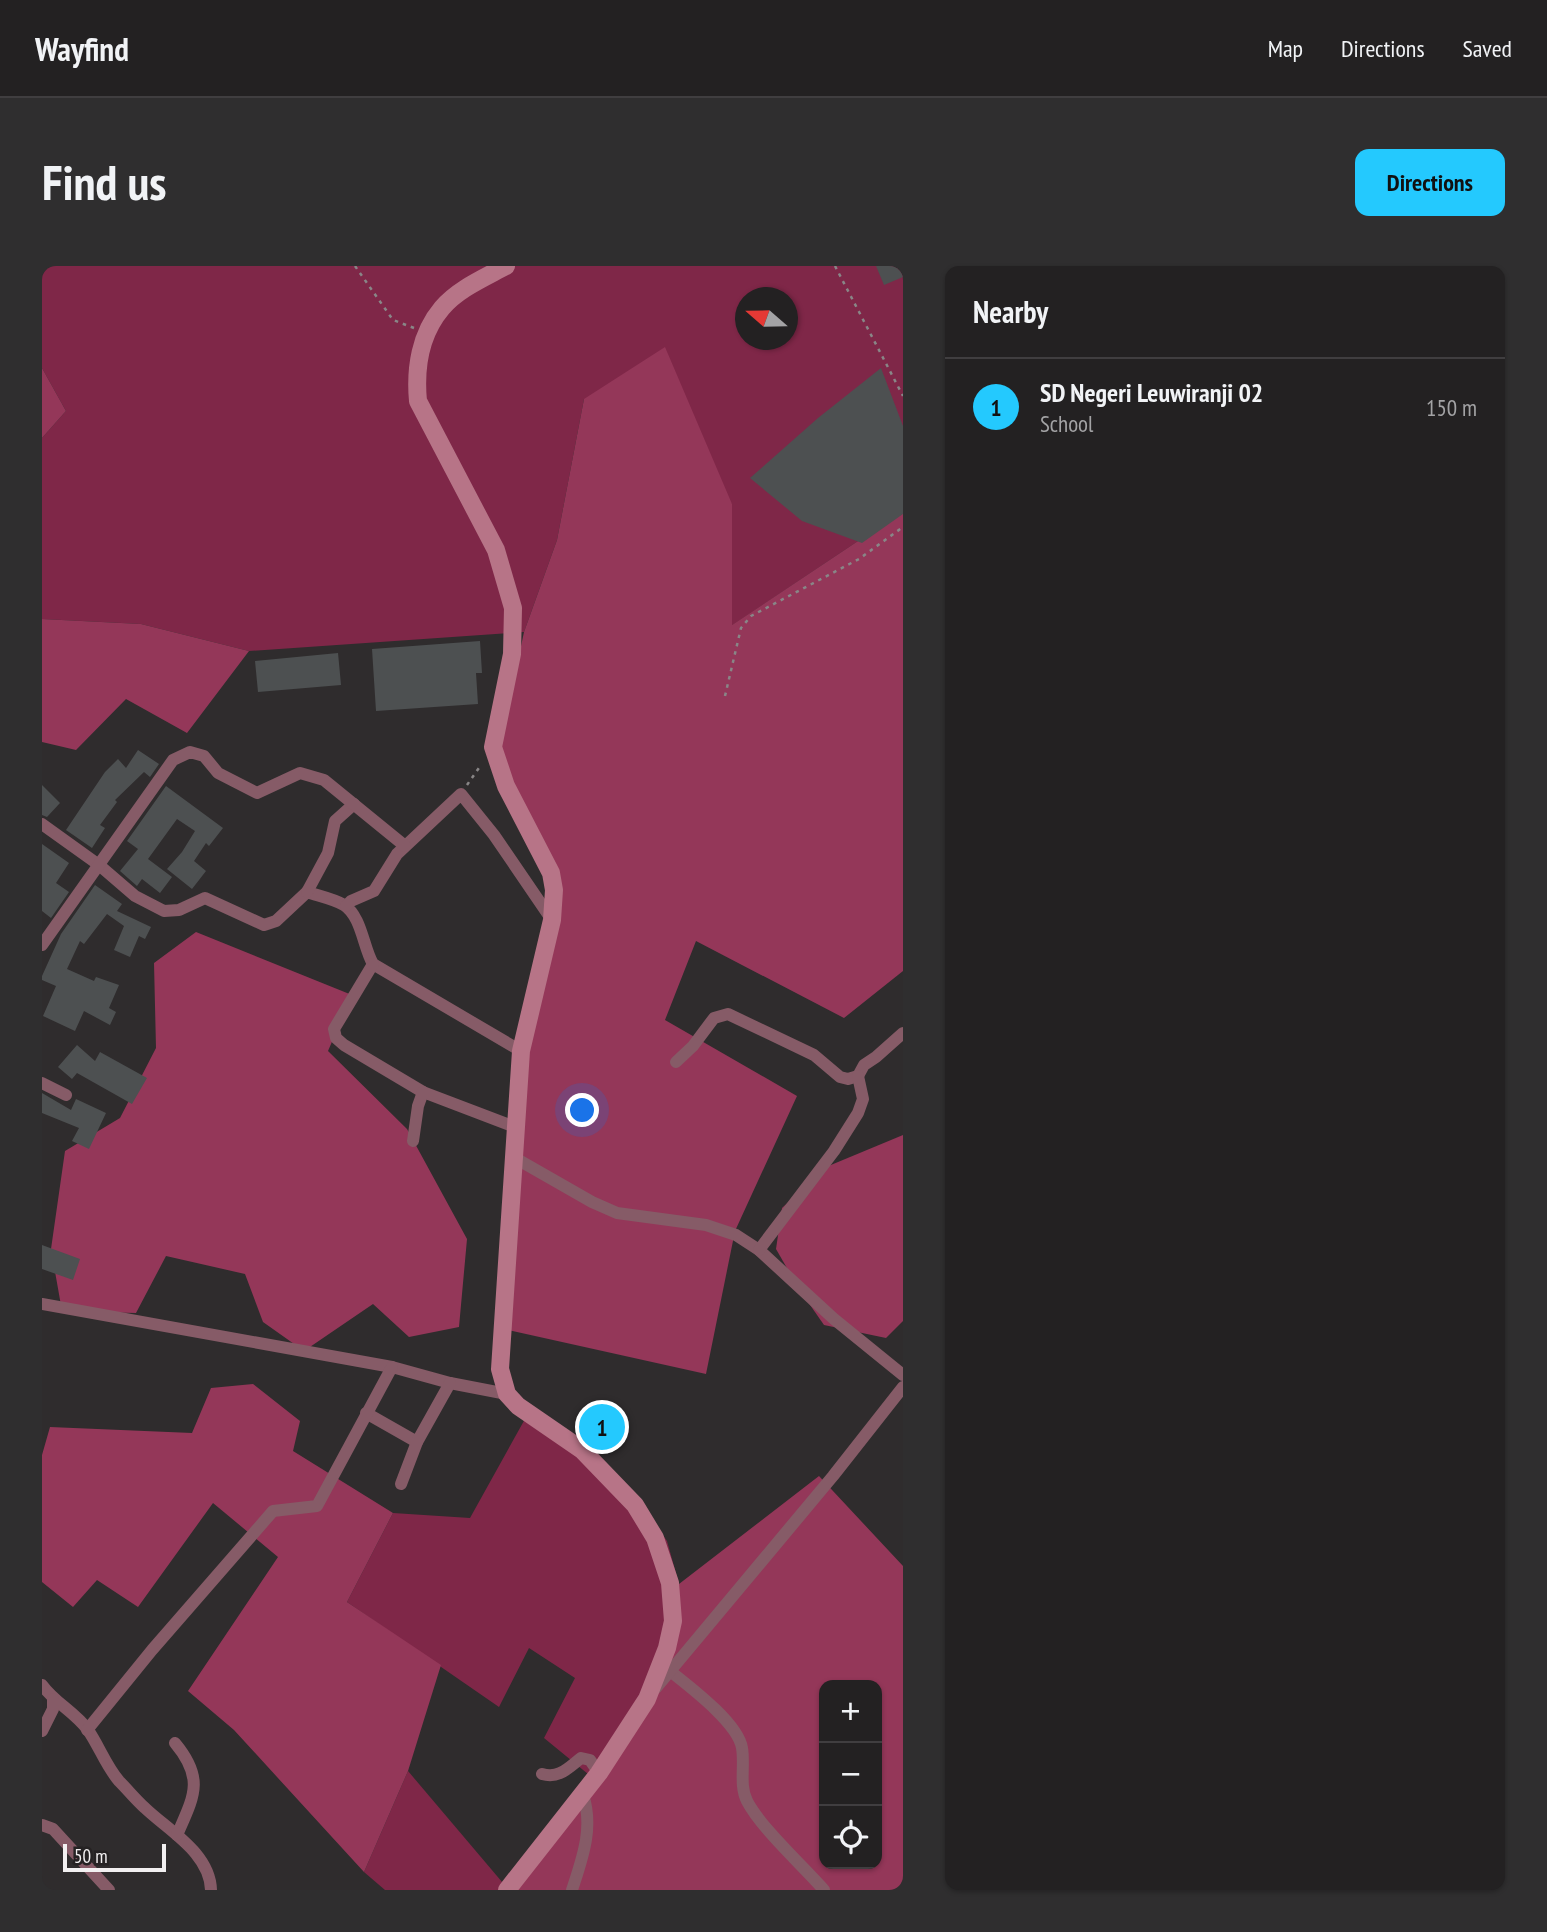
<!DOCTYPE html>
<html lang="en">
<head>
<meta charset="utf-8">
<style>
  :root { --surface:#232122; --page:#2f2e2f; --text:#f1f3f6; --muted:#a3a3a5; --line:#403e40; --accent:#24c9fe }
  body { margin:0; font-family:"PT Sans Narrow",sans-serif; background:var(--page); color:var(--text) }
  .controls { position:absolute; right:21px; bottom:21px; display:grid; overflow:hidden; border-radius:14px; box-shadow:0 2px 5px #0004 }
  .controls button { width:63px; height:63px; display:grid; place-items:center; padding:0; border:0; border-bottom:2px solid var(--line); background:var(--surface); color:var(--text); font:35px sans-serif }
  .compass { position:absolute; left:693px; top:21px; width:63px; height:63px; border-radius:50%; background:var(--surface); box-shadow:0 2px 5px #0004; rotate:290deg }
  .scale { position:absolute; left:21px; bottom:18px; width:103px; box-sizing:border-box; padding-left:7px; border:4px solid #f2f0f1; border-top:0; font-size:19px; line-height:24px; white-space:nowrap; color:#f2f0f1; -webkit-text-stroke:5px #252223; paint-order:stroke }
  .you { position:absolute; left:541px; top:845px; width:24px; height:24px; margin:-18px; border:5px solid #fff; border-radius:50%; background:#1a73e8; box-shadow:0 0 0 10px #1a73e833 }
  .badge { display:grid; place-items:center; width:46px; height:46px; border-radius:50%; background:var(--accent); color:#111; font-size:23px; font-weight:700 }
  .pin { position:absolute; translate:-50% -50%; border:4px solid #fff; box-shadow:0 2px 7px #0006 }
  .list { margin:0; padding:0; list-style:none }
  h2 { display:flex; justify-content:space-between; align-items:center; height:91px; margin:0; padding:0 28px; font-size:30px }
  h2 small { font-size:23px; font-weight:400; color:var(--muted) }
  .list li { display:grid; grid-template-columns:46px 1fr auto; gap:21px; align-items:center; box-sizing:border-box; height:98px; padding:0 28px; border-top:2px solid var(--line) }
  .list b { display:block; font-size:26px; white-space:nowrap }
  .list p { margin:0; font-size:23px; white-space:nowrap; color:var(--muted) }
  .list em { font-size:23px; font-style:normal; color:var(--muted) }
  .icon { flex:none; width:38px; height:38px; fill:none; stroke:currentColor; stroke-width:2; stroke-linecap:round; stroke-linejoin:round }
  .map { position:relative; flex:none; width:861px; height:1624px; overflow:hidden; border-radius:14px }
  header { display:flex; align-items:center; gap:42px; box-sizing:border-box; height:98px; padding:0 35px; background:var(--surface); border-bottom:2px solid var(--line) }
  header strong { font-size:33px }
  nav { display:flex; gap:38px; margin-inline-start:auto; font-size:24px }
  .intro { display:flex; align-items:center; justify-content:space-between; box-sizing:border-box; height:168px; padding:0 42px }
  h1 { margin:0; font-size:49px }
  .button { padding:18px 32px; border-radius:14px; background:var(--accent); color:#111; font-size:24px; font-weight:700 }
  main { display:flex; gap:42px; padding:0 42px }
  aside { flex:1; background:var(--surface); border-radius:14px; box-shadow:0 2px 5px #0004 }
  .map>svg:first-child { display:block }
  .green { fill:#7f2748; fill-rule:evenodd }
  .forest { fill:#943759; fill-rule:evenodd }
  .building { fill:#4d5051 }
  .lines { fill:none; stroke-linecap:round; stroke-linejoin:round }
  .path { stroke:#898687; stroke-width:2.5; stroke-dasharray:3.5 5; stroke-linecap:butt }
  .minor { stroke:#865b67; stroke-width:12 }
  .secondary { stroke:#b77487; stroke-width:18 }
</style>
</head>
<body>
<header>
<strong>Wayfind</strong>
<nav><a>Map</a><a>Directions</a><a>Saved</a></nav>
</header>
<div class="intro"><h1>Find us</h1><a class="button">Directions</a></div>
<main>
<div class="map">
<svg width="861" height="1624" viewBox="0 0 861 1624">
  <rect width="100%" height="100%" fill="#2f2c2d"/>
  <g class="green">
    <path d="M 0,0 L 861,0 L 861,245 L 689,360 L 690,238 L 542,133 L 515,274 L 482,366 L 207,385 L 99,358 L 0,353 L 0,172 L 24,145 L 0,102 ZM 704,32 L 746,32 L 746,74 L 704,74 Z"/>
    <path d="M 488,1144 L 588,1222 L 625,1275 L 637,1318 L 633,1365 L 557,1517 L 502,1472 L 533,1412 L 487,1382 L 457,1441 L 305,1336 L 351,1247 L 428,1252 Z"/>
    <path d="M 366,1505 L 466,1623 L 465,1624 L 343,1624 L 322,1606 Z"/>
  </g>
  <g class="forest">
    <path d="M 623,81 L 690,238 L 690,359 L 861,245 L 861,705 L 802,752 L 654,675 L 623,754 L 755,830 L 693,965 L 664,1108 L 466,1064 L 481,811 L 515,629 L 462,529 L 459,475 L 482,366 L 515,274 L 542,133 Z"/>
    <path d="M 0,102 L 24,145 L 0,172 Z"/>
    <path d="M 0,353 L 99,358 L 207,385 L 145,467 L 84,433 L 34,484 L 0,476 Z"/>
    <path d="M 154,666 L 310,729 L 286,785 L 365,863 L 425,973 L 417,1061 L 367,1071 L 331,1038 L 262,1085 L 221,1056 L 203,1008 L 124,990 L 94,1047 L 20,1045 L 9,983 L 23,885 L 78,852 L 114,782 L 112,697 Z"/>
    <path d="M 861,869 L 861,1055 L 844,1072 L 782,1059 L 757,1023 L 734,983 L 740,942 L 784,901 Z"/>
    <path d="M 211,1118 L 258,1155 L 251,1185 L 351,1247 L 305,1336 L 399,1399 L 366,1505 L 322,1606 L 192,1464 L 146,1425 L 236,1291 L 171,1237 L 96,1341 L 55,1314 L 31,1341 L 0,1316 L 0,1189 L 8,1161 L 150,1167 L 169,1122 Z"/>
    <path d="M 777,1210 L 861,1300 L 861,1624 L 473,1624 L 613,1423 L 637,1318 ZM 782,1419 L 835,1419 L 835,1598 L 782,1598 Z"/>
  </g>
  <g class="building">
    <path d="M 834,0 L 859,0 L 861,11 L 842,19 Z"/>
    <path d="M 839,102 L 861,160 L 861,248 L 820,277 L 760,255 L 708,212 L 776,152 Z"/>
    <path d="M 438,375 L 440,407 L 434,407 L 436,438 L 334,445 L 330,383 Z"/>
    <path d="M 296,387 L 299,419 L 216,426 L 213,395 Z"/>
    <path d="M 96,484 L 117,498 L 108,511 L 102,506 L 73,534 L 75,536 L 58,559 L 63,562 L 50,582 L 24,564 L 63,506 L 76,493 L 84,502 Z"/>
    <path d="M 0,519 L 18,537 L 5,551 L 0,549 Z"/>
    <path d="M 124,520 L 181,562 L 167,580 L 164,577 L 152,595 L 164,605 L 150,623 L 125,603 L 140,586 L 153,565 L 135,553 L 106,593 L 130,611 L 118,627 L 100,613 L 95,620 L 78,605 L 96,583 L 85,575 Z"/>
    <path d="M 0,578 L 27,597 L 14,617 L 27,626 L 9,652 L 0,645 Z"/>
    <path d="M 53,619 L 80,638 L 75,645 L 109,661 L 103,673 L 97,670 L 88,691 L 72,684 L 82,660 L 65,648 L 42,678 L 38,675 L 25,703 L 52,715 L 54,711 L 77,719 L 67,742 L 74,746 L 68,759 L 42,745 L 33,765 L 1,750 L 14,720 L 0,714 L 0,710 L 19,668 Z"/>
    <path d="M 35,779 L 53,795 L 58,786 L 105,812 L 90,838 L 35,807 L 30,813 L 16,801 Z"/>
    <path d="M 0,827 L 29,844 L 34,833 L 64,847 L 47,883 L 30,875 L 37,862 L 0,847 Z"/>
    <path d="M 0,979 L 38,993 L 31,1014 L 0,1003 Z"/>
  </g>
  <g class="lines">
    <g class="path">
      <path d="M 313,0 L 351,54 L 372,62"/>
      <path d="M 793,0 L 861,130"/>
      <path d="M 683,430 L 699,362 L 709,350 L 817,293 L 861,261"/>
      <path d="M 425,519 L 439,499"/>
    </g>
    <g class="minor">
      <path d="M 0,558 L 57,599 L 93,630 L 122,645 L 137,644 L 163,632 L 222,659 L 234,655 L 265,626 C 277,630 292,633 302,639 C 320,651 321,681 331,698 L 479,785"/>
      <path d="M 265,626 L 286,587 L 293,555 L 312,538"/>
      <path d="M 304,640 L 309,635 L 332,625 L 355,588 L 419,528 L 452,569 L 510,654"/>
      <path d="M 0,679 L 131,494 L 148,486 L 162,490 L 176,507 L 215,527 L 258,507 L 282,514 L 363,580"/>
      <path d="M 331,698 L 292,763 L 294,772 L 302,779 L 381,826"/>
      <path d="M 634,796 L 651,780 L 672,752 L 686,748 L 772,789 L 798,811 L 806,813 L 816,810 L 822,799 L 834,791 L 861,767"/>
      <path d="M 0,817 L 24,829"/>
      <path d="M 371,875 L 376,840 L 381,826 L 473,861"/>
      <path d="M 473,892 L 550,936 L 575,947 L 664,959 L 694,969 L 717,984 L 792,1053 L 861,1109"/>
      <path d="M 717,984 L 792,885 L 816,847 L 821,833 L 816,810"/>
      <path d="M 0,1038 L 350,1101 L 408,1117 L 465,1128"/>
      <path d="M 324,1147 L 375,1176"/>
      <path d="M 359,1218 L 375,1176 L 408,1117"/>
      <path d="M 628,1405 C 648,1421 696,1457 700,1482 C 703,1500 697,1519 705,1535 C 719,1562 761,1600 782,1624"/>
      <path d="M 0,1419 C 13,1437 33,1446 46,1464 C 57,1480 64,1500 77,1515 C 86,1524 94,1534 103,1542 C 127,1565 168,1587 169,1624"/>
      <path d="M 614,1422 L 791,1210 L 861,1121"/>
      <path d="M 45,1464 L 110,1384 L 231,1245 L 275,1240 L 350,1101"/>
      <path d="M 0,1465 L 11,1443 L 11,1433"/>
      <path d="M 133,1477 C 163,1513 152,1530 135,1569"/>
      <path d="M 500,1508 C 517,1513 526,1502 539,1492 L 548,1494 L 557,1507"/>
      <path d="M 0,1559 L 11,1563 L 67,1624"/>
      <path d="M 530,1624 C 540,1593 552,1562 541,1529"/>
    </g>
    <path class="secondary" d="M 464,0 C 442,12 416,23 400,42 C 378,68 373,103 376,135 L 454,284 L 471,342 L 470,388 L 451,481 L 464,520 L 509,607 L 512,624 L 510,654 L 479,785 L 458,1103 L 465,1128 L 476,1140 L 540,1184 L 593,1239 L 613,1272 L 628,1317 L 631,1355 L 625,1382 L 605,1433 L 557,1507 L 465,1624"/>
  </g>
</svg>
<div class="controls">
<button>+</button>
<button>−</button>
<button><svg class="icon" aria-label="locate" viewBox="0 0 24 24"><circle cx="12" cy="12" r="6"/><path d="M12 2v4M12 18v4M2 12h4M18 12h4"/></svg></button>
</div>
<svg class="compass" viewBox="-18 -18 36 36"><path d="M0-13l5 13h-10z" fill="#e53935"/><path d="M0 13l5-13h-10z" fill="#a3a3a5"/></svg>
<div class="scale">50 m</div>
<div class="you"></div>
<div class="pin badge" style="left:560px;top:1161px">1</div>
</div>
<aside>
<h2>Nearby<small></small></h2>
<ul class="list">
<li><span class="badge">1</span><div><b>SD Negeri Leuwiranji 02</b><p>School</p></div><em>150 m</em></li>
</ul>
</aside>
</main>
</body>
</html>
